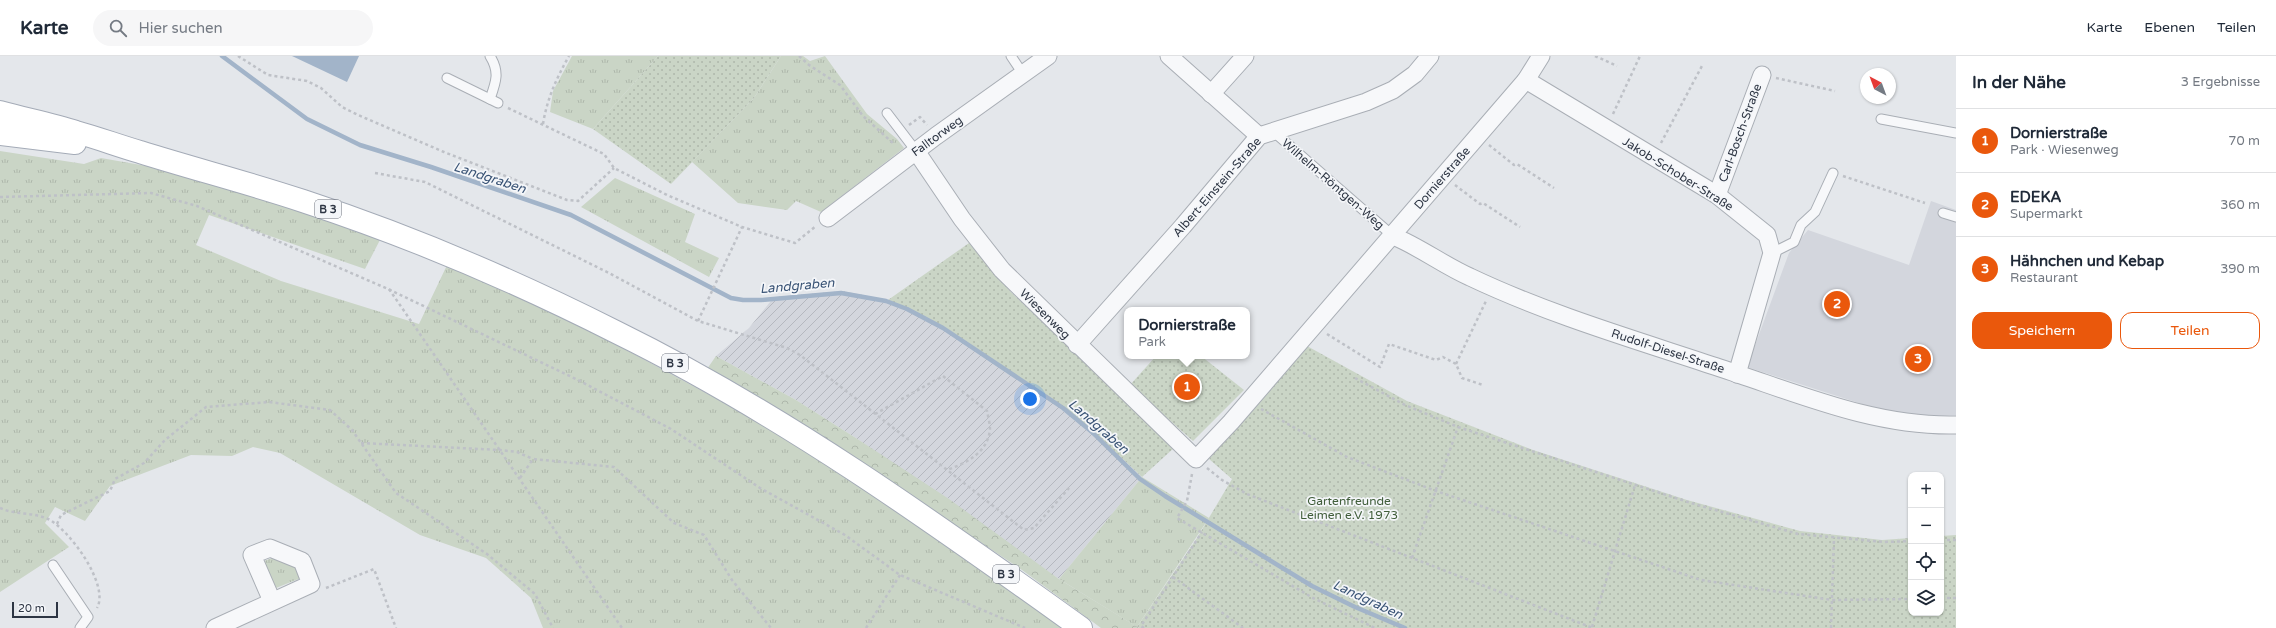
<!DOCTYPE html>
<html lang="de">
<head>
<meta charset="utf-8">
<style>
  :root { --surface:#fff; --page:#f6f6f7; --text:#1f2937; --muted:#747a83; --line:#e0e1e3; --accent:#ea580c }
  body { margin:0; font-family:"Varela Round",sans-serif; background:var(--page); color:var(--text) }
  .controls { position:absolute; right:12px; bottom:12px; display:grid; overflow:hidden; border-radius:8px; box-shadow:0 1px 3px #0004 }
  .controls button { width:36px; height:36px; display:grid; place-items:center; padding:0; border:0; border-bottom:1px solid var(--line); background:var(--surface); color:var(--text); font:20px sans-serif }
  .compass { position:absolute; left:1860px; top:12px; width:36px; height:36px; border-radius:50%; background:var(--surface); box-shadow:0 1px 3px #0004; rotate:319deg }
  .scale { position:absolute; left:12px; bottom:10px; width:46px; box-sizing:border-box; padding-left:4px; border:2px solid #2d3543; border-top:0; font-size:11px; line-height:14px; white-space:nowrap; color:#2d3543; -webkit-text-stroke:3px #f4f6f9; paint-order:stroke }
  .you { position:absolute; left:1030px; top:343px; width:14px; height:14px; margin:-10px; border:3px solid #fff; border-radius:50%; background:#1a73e8; box-shadow:0 0 0 6px #1a73e833 }
  .badge { display:grid; place-items:center; width:26px; height:26px; border-radius:50%; background:var(--accent); color:#fff; font-size:13px; font-weight:700 }
  .pin { position:absolute; translate:-50% -50%; border:2px solid #fff; box-shadow:0 1px 4px #0006 }
  .popup { position:absolute; left:1124px; top:251px; width:126px; height:52px; box-sizing:border-box; display:grid; place-content:center; border-radius:8px; background:var(--surface); filter:drop-shadow(0 1px 3px #0005); font-size:13px; white-space:nowrap; color:var(--muted) }
  .popup b { font-size:15px; color:var(--text) }
  .popup::after { content:''; position:absolute; left:50%; top:100%; margin-left:-8px; border:8px solid transparent; border-top-color:var(--surface) }
  .list { margin:0; padding:0; list-style:none }
  h2 { display:flex; justify-content:space-between; align-items:center; height:52px; margin:0; padding:0 16px; font-size:17px }
  h2 small { font-size:13px; font-weight:400; color:var(--muted) }
  .list li { display:grid; grid-template-columns:26px 1fr auto; gap:12px; align-items:center; box-sizing:border-box; height:64px; padding:0 16px; border-top:1px solid var(--line) }
  .list b { display:block; font-size:15px; white-space:nowrap }
  .list p { margin:0; font-size:13px; white-space:nowrap; color:var(--muted) }
  .list em { font-size:13px; font-style:normal; color:var(--muted) }
  .actions { display:flex; gap:8px; padding:12px 16px }
  .actions a { flex:1; padding:9px 0; border:1px solid var(--accent); border-radius:12px; text-align:center; font-size:14px; color:var(--accent) }
  .actions .main { background:var(--accent); color:#fff }
  .icon { flex:none; width:22px; height:22px; fill:none; stroke:currentColor; stroke-width:2; stroke-linecap:round; stroke-linejoin:round }
  .map { position:relative; flex:none; width:1956px; height:572px; overflow:hidden }
  header { display:flex; align-items:center; gap:24px; box-sizing:border-box; height:56px; padding:0 20px; background:var(--surface); border-bottom:1px solid var(--line) }
  header strong { font-size:19px }
  nav { display:flex; gap:22px; margin-inline-start:auto; font-size:14px }
  .search { width:280px; height:36px; background:var(--page); display:flex; align-items:center; gap:10px; box-sizing:border-box; padding:0 14px; border-radius:22px; color:var(--muted); font-size:15px }
  main { display:flex }
  aside { flex:1; background:var(--surface) }
  .map>svg:first-child { display:block }
  .built { fill:#d3d6dd }
  .industrial { fill:url(#industrial-furrows) }
  .grass { fill:url(#grass-tufts) }
  .forest { fill:url(#forest-crowns) }
  .park { fill:url(#park-dots) }
  .water { fill:#a2b4c9 }
  .lines { fill:none; stroke-linecap:round; stroke-linejoin:round }
  .stream { stroke:#a2b4c9; stroke-width:4.5 }
  .lane-casing { stroke:#a9aeb5; stroke-width:11 }
  .street-casing { stroke:#a9aeb5; stroke-width:19 }
  .primary-casing { stroke:#a4abb7; stroke-width:24 }
  .path { stroke:#bec1c7; stroke-width:2.5; stroke-dasharray:3 3; stroke-linecap:butt }
  .lane { stroke:#f7f8fa; stroke-width:9 }
  .street { stroke:#f7f8fa; stroke-width:17 }
  .primary { stroke:#fff; stroke-width:22 }
  .labels { text-anchor:middle; stroke-width:3.5; stroke-linejoin:round; paint-order:stroke }
  .shield { fill:#f4f6f9; stroke:#696f7a; stroke-width:1 }
  .shield-label { font-size:11px; font-weight:bold; fill:#2d3543 }
  .street-label { font-size:12px; fill:#2d3543; stroke:#f4f6f9 }
  .park-label { font-size:12px; fill:#415e3b; stroke:#f4f6f9 }
  .water-label { font-size:13px; font-style:italic; fill:#395375; stroke:#f4f6f9 }
</style>
</head>
<body>
<header>
<strong>Karte</strong>
<div class="search"><svg class="icon" aria-label="search" viewBox="0 0 24 24"><circle cx="10" cy="10" r="6"/><path d="M15 15l6 6"/></svg>Hier suchen</div>
<nav><a>Karte</a><a>Ebenen</a><a>Teilen</a></nav>
</header>
<main>
<div class="map">
<svg width="1956" height="572" viewBox="0 0 1956 572">
  <defs>
    <pattern id="industrial-furrows" width="10" height="10" patternUnits="userSpaceOnUse"><rect width="10" height="10" fill="#d3d6dd"/><path d="M-1 1l2-2M0 10L10 0M9 11l2-2" fill="none" stroke="#b5b8bf"/></pattern>
    <pattern id="grass-tufts" width="24" height="20" patternUnits="userSpaceOnUse"><rect width="24" height="20" fill="#cad5c6"/><path d="M3 7l-1-3M5 7V3M7 7l1-3M15 17l-1-3M17 17v-4M19 17l1-3" fill="none" stroke="#aeb7ab"/></pattern>
    <pattern id="forest-crowns" width="20" height="18" patternUnits="userSpaceOnUse"><rect width="20" height="18" fill="#cad5c6"/><path d="M2 6a3 3 0 1 1 6 0M12 15a3 3 0 1 1 6 0" fill="none" stroke="#aeb7ab"/></pattern>
    <pattern id="park-dots" width="8" height="8" patternUnits="userSpaceOnUse"><rect width="8" height="8" fill="#cad5c6"/><path d="M2 2h.1M6 6h.1" fill="none" stroke="#aeb7ab" stroke-width="1.8" stroke-linecap="round"/></pattern>
  </defs>
  <rect width="100%" height="100%" fill="#e4e7eb"/>
  <path class="built" d="M 1931,145 L 1956,154 L 1956,359 L 1933,360 L 1900,357 L 1865,349 L 1747,311 L 1789,197 L 1808,174 L 1909,209 Z"/>
  <path class="industrial" d="M 843,235 L 888,244 L 943,270 L 1064,351 L 1094,376 L 1142,421 L 1059,523 L 859,384 L 796,344 L 716,300 L 749,272 L 774,241 Z"/>
  <g class="grass">
    <path d="M 572,0 L 658,0 L 593,73 L 550,56 L 553,35 Z"/>
    <path d="M 781,0 L 803,0 L 810,5 L 825,0 L 867,58 L 897,83 L 904,92 L 821,156 L 796,145 L 787,154 L 738,147 L 692,106 L 754,42 Z"/>
    <path d="M 0,95 L 84,108 L 101,102 L 175,115 L 208,124 L 381,182 L 365,213 L 209,159 L 196,189 L 281,225 L 419,268 L 448,207 L 554,255 L 760,366 L 903,458 L 1067,572 L 543,572 L 531,542 L 486,502 L 420,479 L 280,397 L 253,391 L 232,400 L 191,399 L 110,430 L 85,465 L 55,451 L 45,467 L 69,491 L 0,536 Z"/>
    <path d="M 615,122 L 695,158 L 685,186 L 719,202 L 709,221 L 581,151 Z"/>
    <path d="M 1142,421 L 1209,462 L 1137,571 L 1059,523 Z"/>
    <path d="M 275,501 L 297,511 L 301,522 L 276,532 L 264,505 Z"/>
  </g>
  <path class="forest" d="M 716,300 L 796,344 L 859,384 L 949,443 L 1059,523 L 1139,572 L 1101,572 L 1022,514 L 869,412 L 735,327 L 707,313 Z"/>
  <g class="park">
    <path d="M 658,0 L 781,0 L 754,42 L 671,128 L 593,73 Z"/>
    <path d="M 969,187 L 1011,236 L 1174,392 L 1142,421 L 1094,376 L 1063,351 L 943,270 L 888,244 Z"/>
    <path d="M 1307,290 L 1407,345 L 1533,394 L 1687,444 L 1800,475 L 1882,484 L 1911,482 L 1911,557 L 1941,557 L 1941,480 L 1956,479 L 1956,572 L 1139,572 L 1137,571 L 1197,482 L 1232,423 L 1209,403 Z"/>
    <path d="M 1156,300 L 1201,300 L 1244,334 L 1193,385 L 1130,329 Z"/>
  </g>
  <path class="water" d="M 292,0 L 359,0 L 347,26 Z"/>
  <g class="lines">
    <path class="stream" d="M 222,0 L 307,63 L 360,89 L 431,111 L 571,159 L 731,242 L 743,244 L 761,244 L 841,237 L 886,245 L 907,253 L 943,272 L 1063,352 L 1092,376 L 1140,423 L 1165,440 L 1312,530 L 1355,551 L 1405,572"/>
    <defs>
      <g id="lane">
        <path d="M 1011,0 L 1023,18"/>
        <path d="M 447,22 L 498,47"/>
        <path d="M 490,43 C 496,26 500,16 490,0"/>
        <path d="M 887,57 L 916,95"/>
        <path d="M 1881,63 L 1956,77"/>
        <path d="M 1274,76 L 1393,180"/>
        <path d="M 1943,157 L 1956,161"/>
        <path d="M 1772,197 L 1794,186 L 1801,169 L 1815,156 L 1833,117"/>
        <path d="M 53,509 L 88,561 L 80,572"/>
      </g>
      <g id="street">
        <path d="M 1169,0 L 1259,80"/>
        <path d="M 1526,24 L 1717,139 L 1767,179 L 1772,197 L 1737,318"/>
        <path d="M 1211,38 L 1245,0"/>
        <path d="M 916,95 L 962,163 L 1002,214 L 1196,403 L 1231,366 L 1526,24 L 1541,0"/>
        <path d="M 1717,139 L 1762,19"/>
        <path d="M 828,162 L 936,80 L 1048,0"/>
        <path d="M 1393,180 C 1420,191 1443,209 1470,221 C 1550,259 1636,284 1720,312 C 1797,337 1874,371 1956,369"/>
        <path d="M 1077,289 L 1183,170 L 1259,80 L 1366,46 L 1393,34 L 1415,18 L 1430,0"/>
        <path d="M 215,572 L 311,528 L 302,505 L 270,492 L 252,499 L 272,545"/>
      </g>
      <g id="primary">
        <path d="M 0,56 C 25,63 51,68 76,76 C 98,82 119,90 140,96 C 194,113 249,127 303,145 C 410,180 515,225 616,276 C 781,357 932,465 1081,572"/>
        <path d="M 0,78 L 75,87"/>
      </g>
    </defs>
    <use href="#lane" class="lane-casing"/>
    <use href="#street" class="street-casing"/>
    <use href="#primary" class="primary-casing"/>
    <g class="path">
      <path d="M 238,0 L 268,19 L 307,25 L 321,32 L 342,51 L 358,59 L 444,96 L 567,144 L 578,145 L 614,112"/>
      <path d="M 799,0 L 809,9 L 840,29 L 863,60 L 894,88"/>
      <path d="M 1595,0 L 1617,10"/>
      <path d="M 1776,22 L 1835,35"/>
      <path d="M 508,52 L 604,98 L 614,112 L 667,139 L 742,171 L 795,187 L 816,170"/>
      <path d="M 1613,58 L 1640,0"/>
      <path d="M 543,68 C 547,43 556,23 569,0"/>
      <path d="M 909,69 L 920,61 L 927,69"/>
      <path d="M 1661,87 L 1703,8"/>
      <path d="M 1489,89 L 1514,109 L 1517,108 L 1554,132"/>
      <path d="M 375,117 L 425,126 L 609,217 L 698,265 L 787,292 L 800,299 L 1024,474 L 1034,472 L 1069,432"/>
      <path d="M 1843,120 L 1925,147"/>
      <path d="M 1455,129 L 1480,148 L 1483,147 L 1520,171"/>
      <path d="M 0,141 L 151,137 L 197,150 L 388,233 L 578,324 L 671,373 L 760,432 L 845,479 L 900,519 L 1025,572"/>
      <path d="M 389,233 L 622,572"/>
      <path d="M 698,265 L 742,171"/>
      <path d="M 1327,278 L 1380,311 L 1389,288 L 1436,304 L 1443,301 L 1456,308 L 1462,322 L 1483,329"/>
      <path d="M 1456,308 L 1486,245"/>
      <path d="M 1355,322 L 1405,349 L 1458,371 L 1691,447 L 1798,478 L 1884,486 L 1911,485"/>
      <path d="M 1261,353 L 1347,401 L 1436,435 L 1701,524 L 1832,544 L 1911,543"/>
      <path d="M 875,358 L 943,320 L 987,355 C 988,360 990,368 990,373 C 988,397 966,407 947,414"/>
      <path d="M 361,387 L 500,394 L 517,396 L 533,403"/>
      <path d="M 1207,412 L 1222,424 L 1247,438 L 1593,572"/>
      <path d="M 1192,418 L 1187,445 L 1177,462 L 1313,542 L 1375,572"/>
      <path d="M 520,422 L 533,403 L 614,411 L 674,467 L 704,479 L 732,524 L 771,572"/>
      <path d="M 0,452 C 15,459 33,456 48,463 C 69,473 110,529 97,552"/>
      <path d="M 57,468 L 61,459 L 110,435 L 115,423 L 144,407 L 165,384 L 206,351 L 269,346 L 330,354 L 352,374 L 396,437 L 487,498 L 535,538 L 553,572"/>
      <path d="M 1941,484 L 1956,484"/>
      <path d="M 1412,502 L 1458,371"/>
      <path d="M 1173,521 L 1243,572"/>
      <path d="M 326,532 L 374,513 L 396,572"/>
      <path d="M 1941,542 L 1956,542"/>
      <path d="M 1592,571 L 1635,429"/>
      <path d="M 866,572 L 900,519"/>
      <path d="M 1144,572 L 1141,570 L 1202,476"/>
      <path d="M 1831,572 L 1834,481"/>
    </g>
    <use href="#lane" class="lane"/>
    <use href="#street" class="street"/>
    <use href="#primary" class="primary"/>
  </g>
  <g class="labels">
    <g class="shield">
      <rect x="315" y="144" width="26" height="18" rx="3"/>
      <rect x="662" y="298" width="26" height="18" rx="3"/>
      <rect x="993" y="509" width="26" height="18" rx="3"/>
    </g>
    <g class="shield-label">
      <text x="328" y="157">B 3</text>
      <text x="675" y="311">B 3</text>
      <text x="1006" y="522">B 3</text>
    </g>
    <g class="street-label">
      <text transform="translate(1740 77) rotate(-70)" y="4">Carl-Bosch-Straße</text>
      <text transform="translate(937 80) rotate(-36)" y="4">Falltorweg</text>
      <text transform="translate(1678 118) rotate(32)" y="4">Jakob-Schober-Straße</text>
      <text transform="translate(1442 122) rotate(-49)" y="4">Dornierstraße</text>
      <text transform="translate(1333 128) rotate(41)" y="4">Wilhelm-Röntgen-Weg</text>
      <text transform="translate(1217 131) rotate(-49)" y="4">Albert-Einstein-Straße</text>
      <text transform="translate(1045 258) rotate(45)" y="4">Wiesenweg</text>
      <text transform="translate(1668 295) rotate(18)" y="4">Rudolf-Diesel-Straße</text>
    </g>
    <g class="park-label">
      <text x="1349" y="449">Gartenfreunde<tspan x="1349" dy="14">Leimen e.V. 1973</tspan></text>
    </g>
    <g class="water-label">
      <text transform="translate(490 121) rotate(18)" y="5">Landgraben</text>
      <text transform="translate(797 229) rotate(-5)" y="5">Landgraben</text>
      <text transform="translate(1099 370) rotate(41)" y="5">Landgraben</text>
      <text transform="translate(1368 543) rotate(25)" y="5">Landgraben</text>
    </g>
  </g>
</svg>
<div class="controls">
<button>+</button>
<button>−</button>
<button><svg class="icon" aria-label="locate" viewBox="0 0 24 24"><circle cx="12" cy="12" r="6"/><path d="M12 2v4M12 18v4M2 12h4M18 12h4"/></svg></button>
<button><svg class="icon" aria-label="layers" viewBox="0 0 24 24"><path d="M12 4l9 5-9 5-9-5zM3 14l9 5 9-5"/></svg></button>
</div>
<svg class="compass" viewBox="-18 -18 36 36"><path d="M0-13l5 13h-10z" fill="#e53935"/><path d="M0 13l5-13h-10z" fill="#747a83"/></svg>
<div class="scale">20 m</div>
<div class="you"></div>
<div class="pin badge" style="left:1187px;top:331px">1</div>
<div class="popup"><b>Dornierstraße</b>Park</div>
<div class="pin badge" style="left:1837px;top:248px">2</div>
<div class="pin badge" style="left:1918px;top:303px">3</div>
</div>
<aside>
<h2>In der Nähe<small>3 Ergebnisse</small></h2>
<ul class="list">
<li><span class="badge">1</span><div><b>Dornierstraße</b><p>Park · Wiesenweg</p></div><em>70 m</em></li>
<li><span class="badge">2</span><div><b>EDEKA</b><p>Supermarkt</p></div><em>360 m</em></li>
<li><span class="badge">3</span><div><b>Hähnchen und Kebap</b><p>Restaurant</p></div><em>390 m</em></li>
</ul>
<div class="actions"><a class="main">Speichern</a><a>Teilen</a></div>
</aside>
</main>
</body>
</html>
